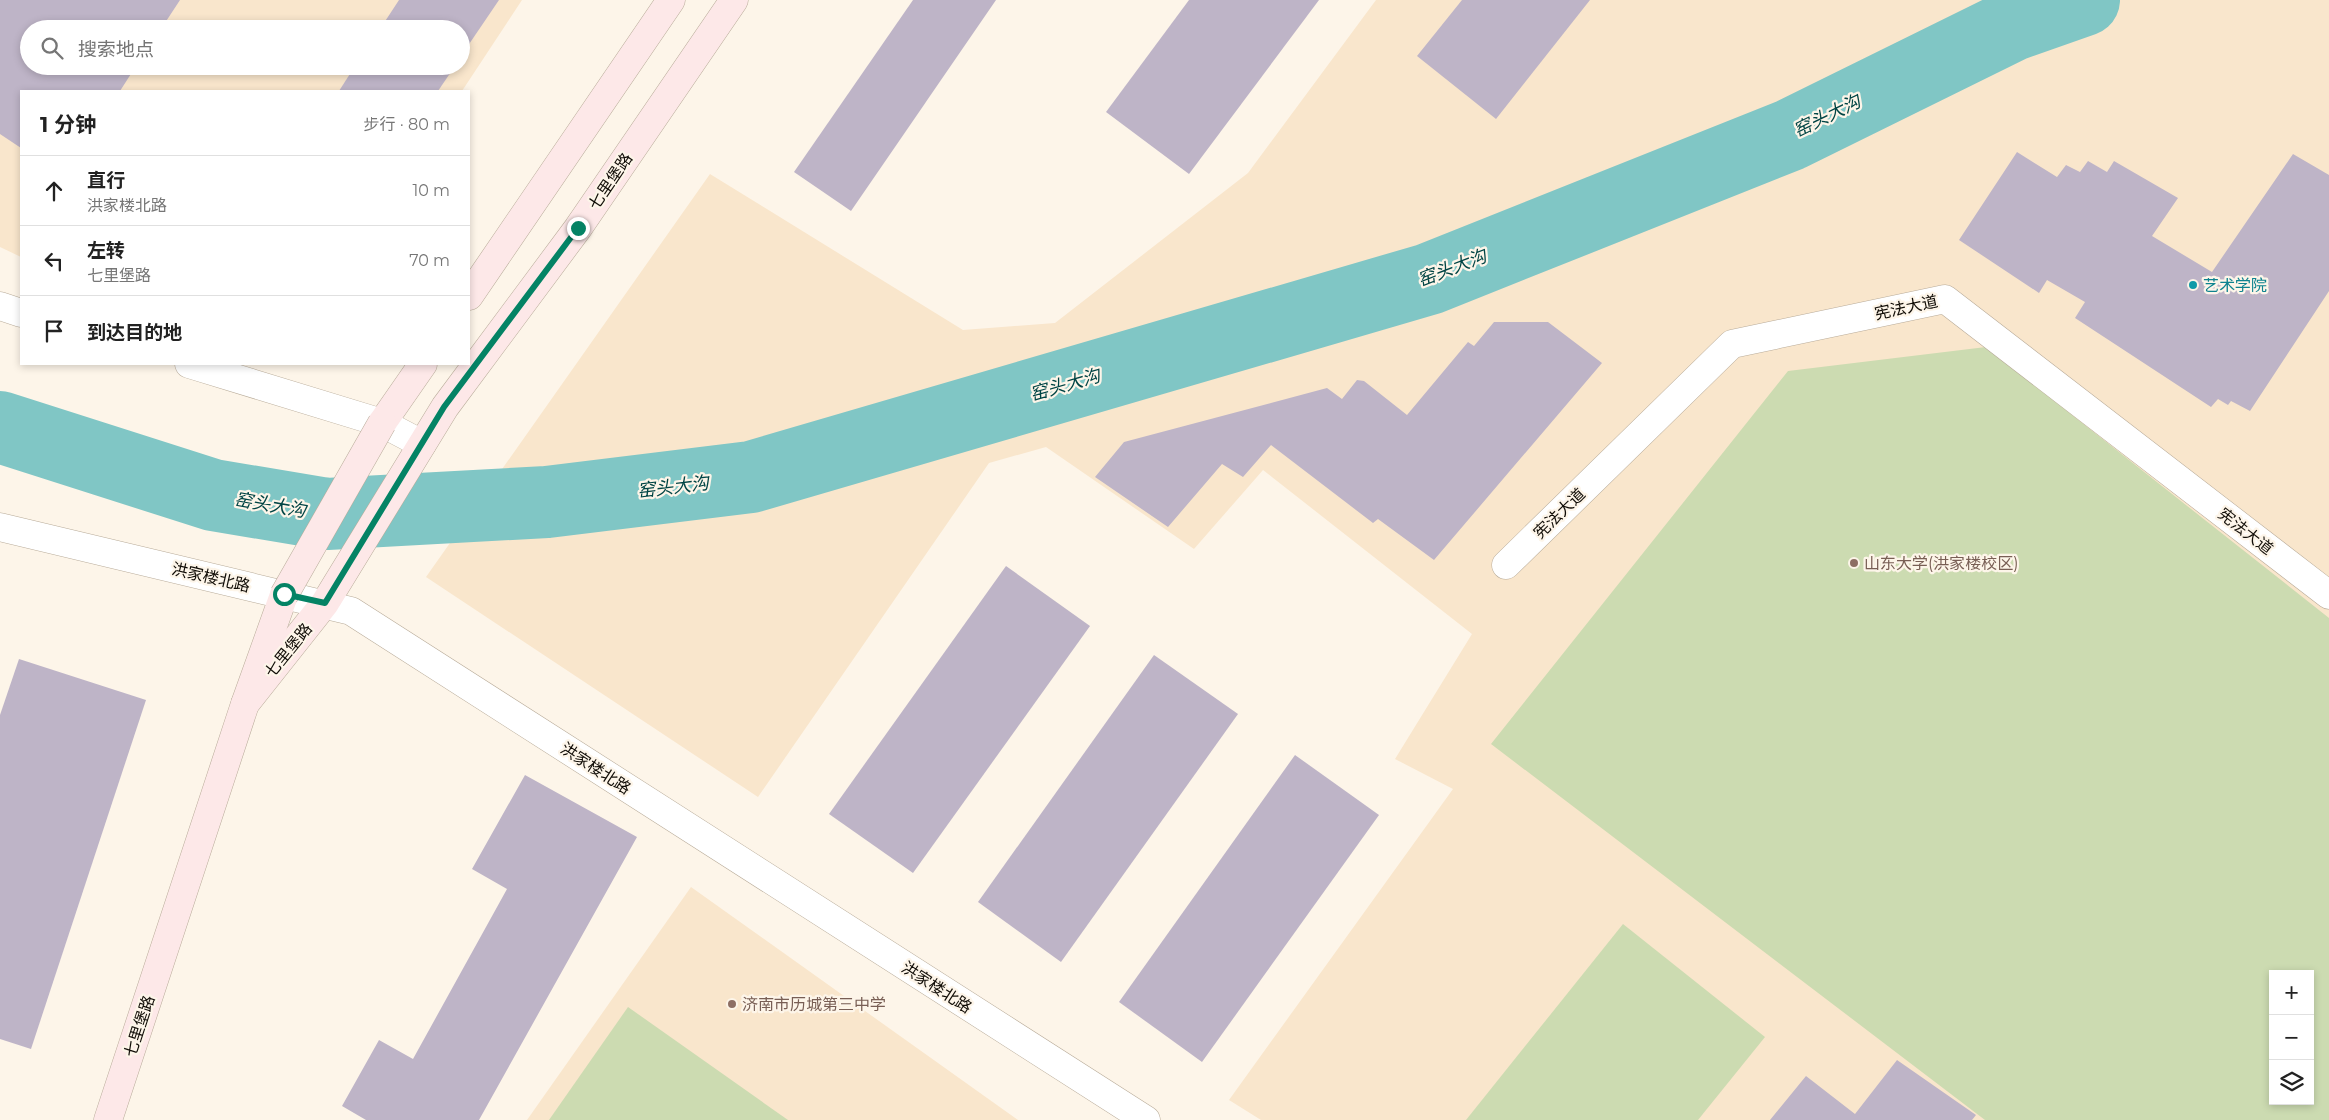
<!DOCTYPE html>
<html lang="zh">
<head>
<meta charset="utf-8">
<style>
  :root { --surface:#fff; --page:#f6f6f6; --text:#222; --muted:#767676; --line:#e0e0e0 }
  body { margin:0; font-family:Montserrat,"Noto Sans SC",sans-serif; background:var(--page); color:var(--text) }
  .controls { position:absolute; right:15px; bottom:15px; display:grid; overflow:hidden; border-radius:0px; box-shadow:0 2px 8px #0003 }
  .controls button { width:45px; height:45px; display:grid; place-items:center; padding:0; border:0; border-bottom:1px solid var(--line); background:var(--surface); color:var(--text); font:25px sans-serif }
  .stop { position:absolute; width:15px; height:15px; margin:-11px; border:4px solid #048365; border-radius:50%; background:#fff }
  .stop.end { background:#048365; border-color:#fff; box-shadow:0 1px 5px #0008 }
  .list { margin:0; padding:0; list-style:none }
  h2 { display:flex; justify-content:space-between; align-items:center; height:65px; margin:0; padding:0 20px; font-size:21px }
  h2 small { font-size:16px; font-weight:400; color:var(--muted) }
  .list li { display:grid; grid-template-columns:32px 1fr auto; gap:15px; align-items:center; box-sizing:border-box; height:70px; padding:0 20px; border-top:1px solid var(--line) }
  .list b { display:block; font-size:19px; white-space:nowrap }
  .list p { margin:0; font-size:16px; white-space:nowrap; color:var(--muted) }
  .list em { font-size:16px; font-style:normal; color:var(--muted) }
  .icon { flex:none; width:28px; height:28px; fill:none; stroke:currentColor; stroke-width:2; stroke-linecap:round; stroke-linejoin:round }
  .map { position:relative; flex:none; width:2329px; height:1120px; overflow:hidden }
  .search { position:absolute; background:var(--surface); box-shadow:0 2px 8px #0003; left:20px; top:20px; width:450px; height:55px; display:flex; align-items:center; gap:12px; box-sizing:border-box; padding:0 18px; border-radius:28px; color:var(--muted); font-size:19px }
  .panel { position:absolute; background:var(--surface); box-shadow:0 2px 8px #0003; left:20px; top:90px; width:450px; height:275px; border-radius:0px }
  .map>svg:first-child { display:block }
  .built { fill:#f9e6cc; fill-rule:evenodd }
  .green { fill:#ccdbb1; fill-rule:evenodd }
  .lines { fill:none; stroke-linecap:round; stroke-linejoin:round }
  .river { stroke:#80c6c5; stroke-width:72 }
  .building { fill:#beb4c7 }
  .minor-casing { stroke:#b8ab99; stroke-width:29 }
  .tertiary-casing { stroke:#b8ab99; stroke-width:29 }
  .secondary-casing { stroke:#b8ab99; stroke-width:29 }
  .minor { stroke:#fff; stroke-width:28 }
  .tertiary { stroke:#fff; stroke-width:28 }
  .secondary { stroke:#fde8e8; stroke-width:28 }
  .secondary-bridge-casing { stroke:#b8ab99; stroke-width:29; stroke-linecap:butt }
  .secondary-bridge { stroke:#fde8e8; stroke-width:28 }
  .route { stroke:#048365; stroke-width:6 }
  .culture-dot { fill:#0f9aa8; stroke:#fdf5e9; stroke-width:2 }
  .education-dot { fill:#8d6e63; stroke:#fdf5e9; stroke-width:2 }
  .labels { text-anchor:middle; stroke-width:4.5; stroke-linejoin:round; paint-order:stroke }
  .street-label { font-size:16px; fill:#100c06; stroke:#fdf5e9 }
  .culture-label { font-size:16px; fill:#0d838f; stroke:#fdf5e9; text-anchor:start }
  .education-label { font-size:16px; fill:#785e54; stroke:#fdf5e9; text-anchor:start }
  .water-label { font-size:18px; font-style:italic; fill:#044; stroke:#fdf5e9 }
</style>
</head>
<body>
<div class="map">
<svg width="2329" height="1120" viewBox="0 0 2329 1120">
  <rect width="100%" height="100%" fill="#fdf5e9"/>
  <g class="built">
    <path d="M 0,0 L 522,0 L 462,91 L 21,91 L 21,257 L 0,247 ZM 29,29 L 461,29 L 461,66 L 29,66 Z"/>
    <path d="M 1376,0 L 2329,0 L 2329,1120 L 1261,1120 L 1229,1100 L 1453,789 L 1395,759 L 1472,634 L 1263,470 L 1194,549 L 1046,447 L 989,463 L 758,797 L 426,577 L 710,174 L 963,330 L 1055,323 L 1248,173 ZM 2273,974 L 2310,974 L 2310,1101 L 2273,1101 Z"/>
    <path d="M 691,887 L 1018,1120 L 527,1120 Z"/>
  </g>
  <g class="green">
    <path d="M 1986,347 L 2329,618 L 2329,1120 L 1985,1120 L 1491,744 L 1788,371 ZM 2273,974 L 2310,974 L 2310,1101 L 2273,1101 Z"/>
    <path d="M 1623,924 L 1765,1037 L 1698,1120 L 1466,1120 Z"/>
    <path d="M 628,1007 L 788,1120 L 549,1120 Z"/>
  </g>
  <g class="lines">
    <path class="river" d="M 0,427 L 213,495 L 327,514 L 547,502 L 751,477 L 1429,279 L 1790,135 L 2013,25 L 2084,0"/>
  </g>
  <g class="building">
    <path d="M 0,0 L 180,0 L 161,29 L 29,29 L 29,66 L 136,66 L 120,91 L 21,91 L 21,148 L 0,134 Z"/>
    <path d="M 399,0 L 499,0 L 461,56 L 461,29 L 380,29 Z"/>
    <path d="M 913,0 L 996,0 L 851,211 L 794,172 Z"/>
    <path d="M 1189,0 L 1319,0 L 1189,174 L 1106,112 Z"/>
    <path d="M 1462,0 L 1590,0 L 1496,119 L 1417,56 Z"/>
    <path d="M 355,66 L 455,66 L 438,91 L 339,91 Z"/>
    <path d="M 2017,152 L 2057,177 L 2066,165 L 2080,172 L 2088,161 L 2107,172 L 2114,161 L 2178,198 L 2152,236 L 2212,272 L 2293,154 L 2329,175 L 2329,291 L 2250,411 L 2231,401 L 2228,405 L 2218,399 L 2211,407 L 2075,318 L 2085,302 L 2047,280 L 2039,293 L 1959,240 Z"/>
    <path d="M 1494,322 L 1548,322 L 1602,363 L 1434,560 L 1378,519 L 1373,523 L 1271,445 L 1243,477 L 1222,464 L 1168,527 L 1095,477 L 1124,442 L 1327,388 L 1342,399 L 1357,380 L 1364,381 L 1407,415 L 1468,342 L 1474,346 Z"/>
    <path d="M 1006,566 L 1090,626 L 913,873 L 829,814 Z"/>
    <path d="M 1154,655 L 1238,714 L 1061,962 L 978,902 Z"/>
    <path d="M 19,659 L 146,700 L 31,1049 L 0,1039 L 0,715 Z"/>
    <path d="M 1295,755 L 1379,815 L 1202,1062 L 1119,1002 Z"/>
    <path d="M 525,775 L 637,837 L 479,1120 L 366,1120 L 342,1106 L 379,1040 L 413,1059 L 507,889 L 472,869 Z"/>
    <path d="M 1897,1060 L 1976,1115 L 1972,1120 L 1770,1120 L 1806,1076 L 1855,1114 Z"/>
  </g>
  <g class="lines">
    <defs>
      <g id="minor">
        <path d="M 0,306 L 21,313"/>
        <path d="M 189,364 L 382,423 L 422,444"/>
        <path d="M 1506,565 L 1732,344 L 1945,299 L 2329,595"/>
      </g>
      <path id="tertiary" d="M 0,527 L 351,611 L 1146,1120"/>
      <g id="secondary">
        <path d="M 469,296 L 671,0"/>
        <path d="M 382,423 L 423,364"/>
        <path d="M 245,704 L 325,603 L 445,407 L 578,228 L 734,0"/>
        <path d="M 108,1120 L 245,704 L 284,595"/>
      </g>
    </defs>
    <use href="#minor" class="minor-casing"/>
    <use href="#tertiary" class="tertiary-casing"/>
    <use href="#secondary" class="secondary-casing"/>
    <use href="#minor" class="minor"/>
    <use href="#tertiary" class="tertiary"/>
    <use href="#secondary" class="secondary"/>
    <defs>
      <path id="secondary-bridge" d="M 284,595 L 382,423"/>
    </defs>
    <use href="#secondary-bridge" class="secondary-bridge-casing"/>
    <use href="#secondary-bridge" class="secondary-bridge"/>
  </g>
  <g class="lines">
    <path class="route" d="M 284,594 L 325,603 L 444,407 L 578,228"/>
  </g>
  <circle class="culture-dot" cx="2193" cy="285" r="5"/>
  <g class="education-dot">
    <circle cx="1854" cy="563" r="5"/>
    <circle cx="732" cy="1004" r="5"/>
  </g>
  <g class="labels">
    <g class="street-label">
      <text transform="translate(610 181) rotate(-56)" y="6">七里堡路</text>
      <text transform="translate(1906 307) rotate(-12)" y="6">宪法大道</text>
      <text transform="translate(1559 513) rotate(-44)" y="6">宪法大道</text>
      <text transform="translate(2246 531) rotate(38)" y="6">宪法大道</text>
      <text transform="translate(211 577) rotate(13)" y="6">洪家楼北路</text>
      <text transform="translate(288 650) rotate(-51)" y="6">七里堡路</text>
      <text transform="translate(596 768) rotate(33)" y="6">洪家楼北路</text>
      <text transform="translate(937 987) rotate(33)" y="6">洪家楼北路</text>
      <text transform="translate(139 1026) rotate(-72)" y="6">七里堡路</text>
    </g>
    <g class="culture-label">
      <text x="2203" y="291">艺术学院</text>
    </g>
    <g class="education-label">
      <text x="1864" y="569">山东大学(洪家楼校区)</text>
      <text x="742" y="1010">济南市历城第三中学</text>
    </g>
    <g class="water-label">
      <text transform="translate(1827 116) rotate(-26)" y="6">窑头大沟</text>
      <text transform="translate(1452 268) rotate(-21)" y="6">窑头大沟</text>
      <text transform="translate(1065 385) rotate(-16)" y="6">窑头大沟</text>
      <text transform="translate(673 487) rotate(-7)" y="6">窑头大沟</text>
      <text transform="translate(270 505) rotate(10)" y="6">窑头大沟</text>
    </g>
  </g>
</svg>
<div class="controls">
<button>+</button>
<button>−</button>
<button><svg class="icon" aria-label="layers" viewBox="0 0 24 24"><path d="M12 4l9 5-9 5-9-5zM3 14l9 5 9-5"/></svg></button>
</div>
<div class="stop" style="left:284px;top:594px"></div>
<div class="stop end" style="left:578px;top:228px"></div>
<div class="search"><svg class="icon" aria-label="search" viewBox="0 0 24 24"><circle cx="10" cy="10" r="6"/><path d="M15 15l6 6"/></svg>搜索地点</div>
<section class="panel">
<h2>1 分钟<small>步行 · 80 m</small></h2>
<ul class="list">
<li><svg class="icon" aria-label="ahead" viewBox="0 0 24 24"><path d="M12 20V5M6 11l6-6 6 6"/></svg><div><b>直行</b><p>洪家楼北路</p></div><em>10 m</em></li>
<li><svg class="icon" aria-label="left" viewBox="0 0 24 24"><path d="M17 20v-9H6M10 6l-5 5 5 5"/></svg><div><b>左转</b><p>七里堡路</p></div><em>70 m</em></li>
<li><svg class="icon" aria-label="arrive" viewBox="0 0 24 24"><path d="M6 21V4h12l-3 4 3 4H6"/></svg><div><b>到达目的地</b></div></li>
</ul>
</section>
</div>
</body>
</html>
